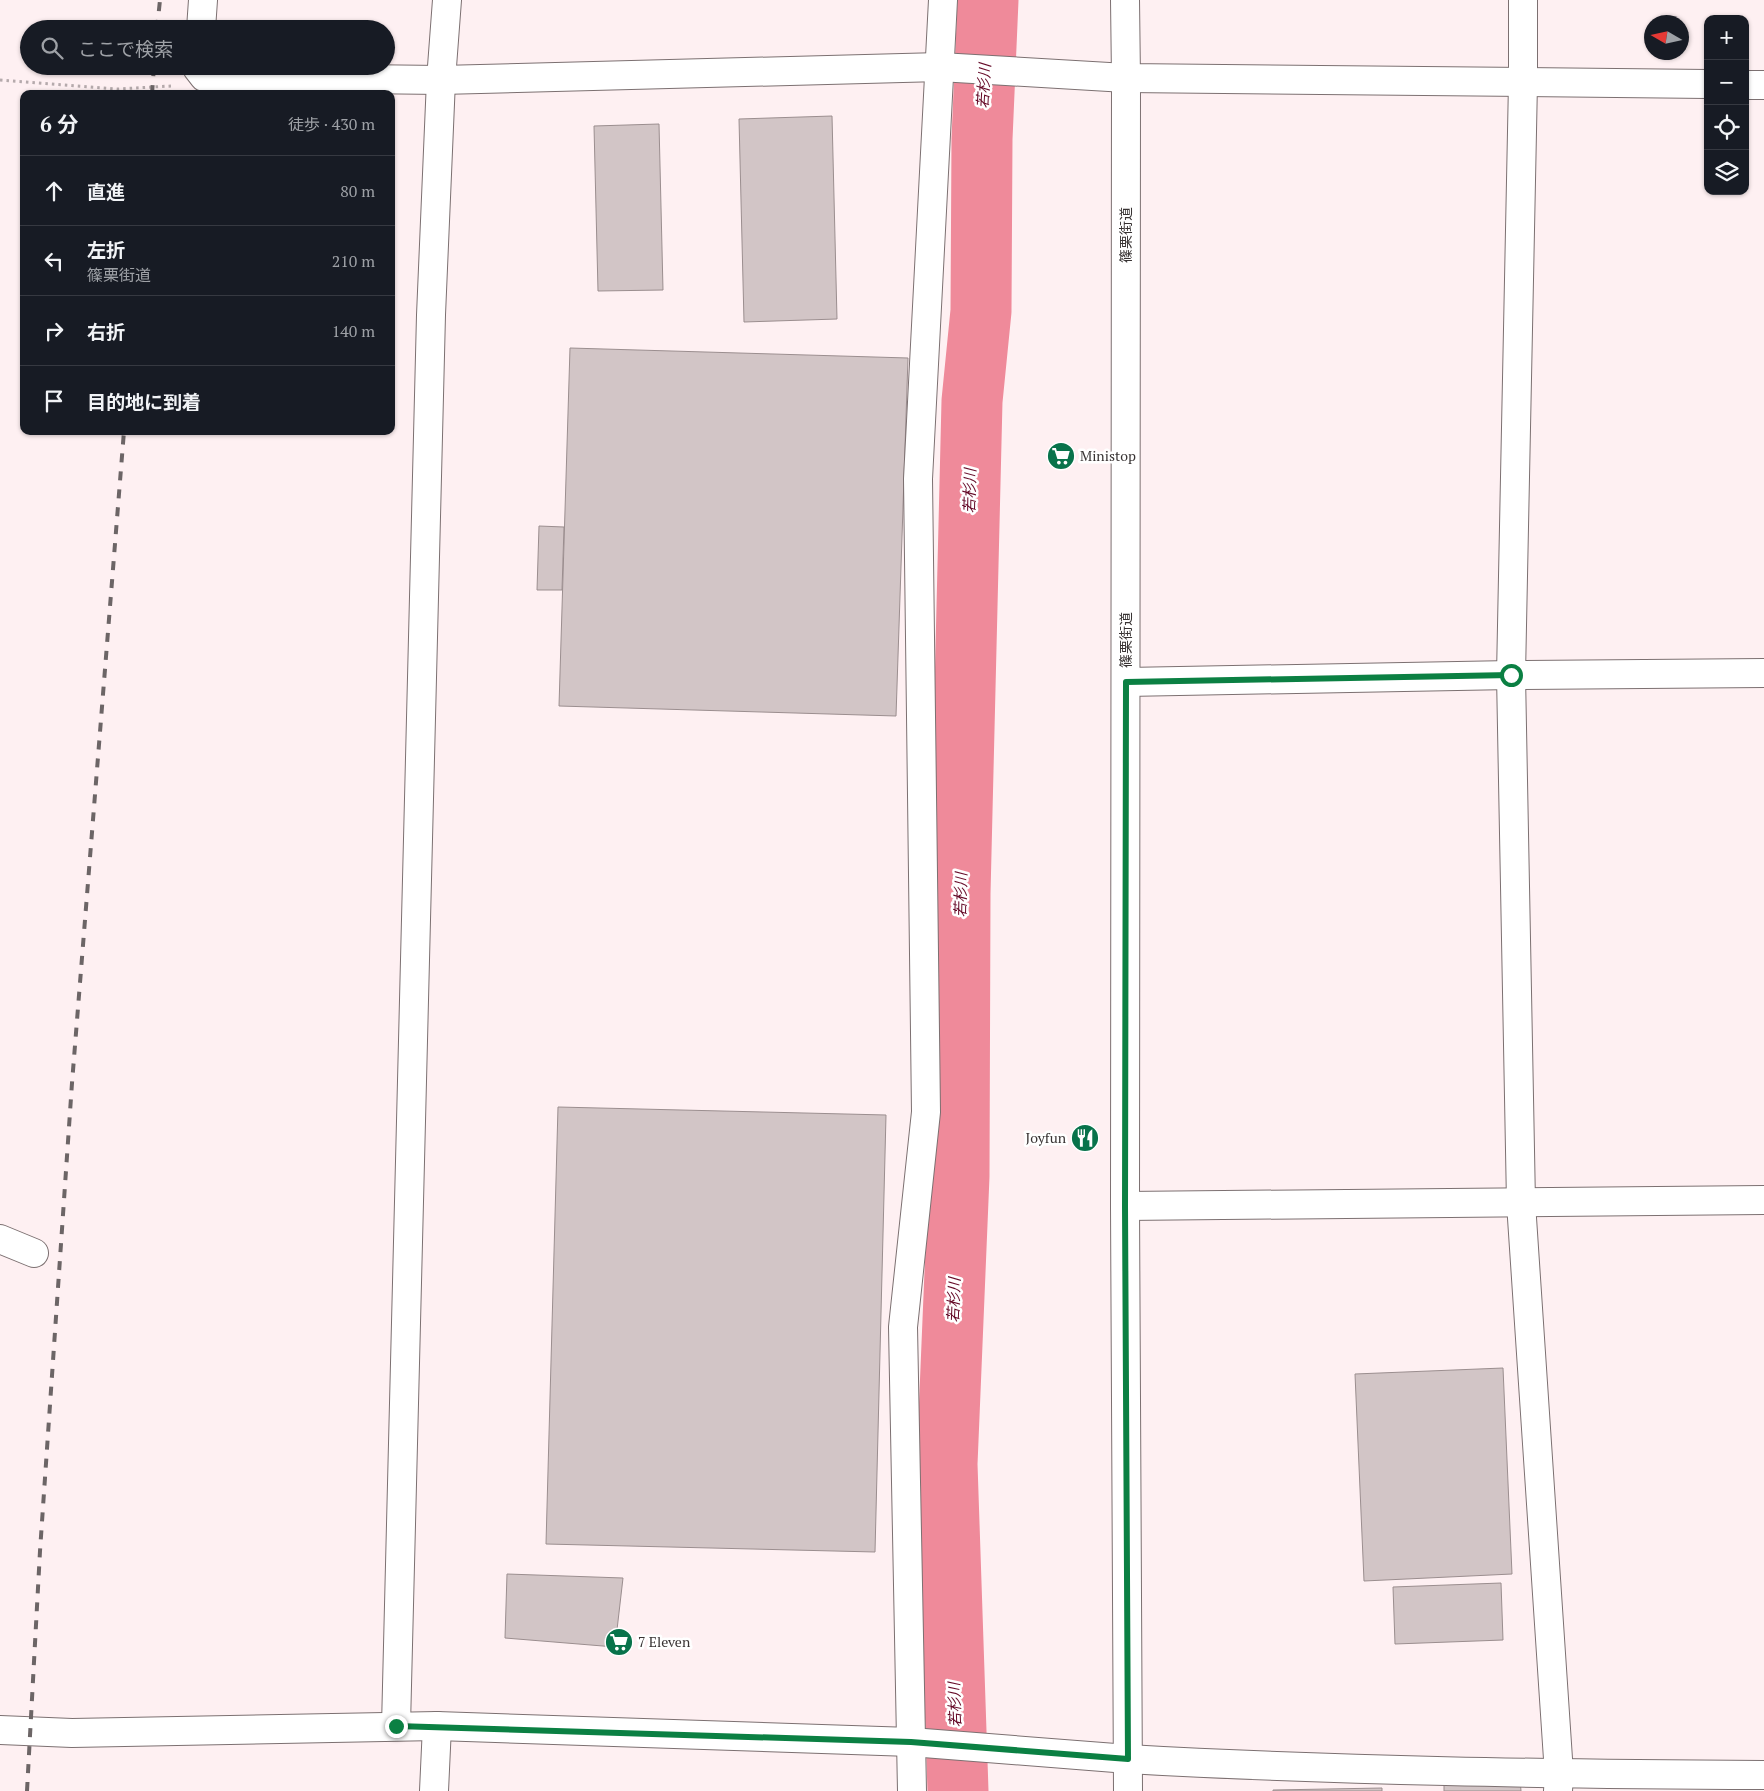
<!DOCTYPE html>
<html lang="ja">
<head>
<meta charset="utf-8">
<style>
  :root { --surface:#171b24; --page:#20242c; --text:#f1f3f6; --muted:#9ea1a6; --line:#363941 }
  body { margin:0; font-family:"PT Serif","Noto Sans JP",serif; background:var(--page); color:var(--text) }
  .controls { position:absolute; right:15px; top:15px; display:grid; overflow:hidden; border-radius:10px; box-shadow:0 1px 4px #0004 }
  .controls button { width:45px; height:45px; display:grid; place-items:center; padding:0; border:0; border-bottom:1px solid var(--line); background:var(--surface); color:var(--text); font:25px sans-serif }
  .compass { position:absolute; left:1644px; top:15px; width:45px; height:45px; border-radius:50%; background:var(--surface); box-shadow:0 1px 4px #0004; rotate:279deg }
  .stop { position:absolute; width:15px; height:15px; margin:-11px; border:4px solid #0b8043; border-radius:50%; background:#fff }
  .stop.end { background:#0b8043; border-color:#fff; box-shadow:0 1px 5px #0008 }
  .list { margin:0; padding:0; list-style:none }
  h2 { display:flex; justify-content:space-between; align-items:center; height:65px; margin:0; padding:0 20px; font-size:21px }
  h2 small { font-size:16px; font-weight:400; color:var(--muted) }
  .list li { display:grid; grid-template-columns:32px 1fr auto; gap:15px; align-items:center; box-sizing:border-box; height:70px; padding:0 20px; border-top:1px solid var(--line) }
  .list b { display:block; font-size:19px; white-space:nowrap }
  .list p { margin:0; font-size:16px; white-space:nowrap; color:var(--muted) }
  .list em { font-size:16px; font-style:normal; color:var(--muted) }
  .icon { flex:none; width:28px; height:28px; fill:none; stroke:currentColor; stroke-width:2; stroke-linecap:round; stroke-linejoin:round }
  .map { position:relative; flex:none; width:1764px; height:1791px; overflow:hidden }
  .search { position:absolute; background:var(--surface); box-shadow:0 1px 4px #0004; left:20px; top:20px; width:375px; height:55px; display:flex; align-items:center; gap:12px; box-sizing:border-box; padding:0 18px; border-radius:28px; color:var(--muted); font-size:19px }
  .panel { position:absolute; background:var(--surface); box-shadow:0 1px 4px #0004; left:20px; top:90px; width:375px; height:345px; border-radius:10px }
  .map>svg:first-child { display:block }
  .lines { fill:none; stroke-linecap:round; stroke-linejoin:round }
  .river { stroke:#ef8a9a; stroke-width:61 }
  .building { fill:#d2c5c6; stroke:#9b8e8f }
  .street-casing { stroke:#7c7071; stroke-width:30 }
  .secondary-casing { stroke:#7c7071; stroke-width:30 }
  .path { stroke:#b5aaac; stroke-width:3; stroke-dasharray:2.5 4; stroke-linecap:butt }
  .street { stroke:#fff; stroke-width:28 }
  .secondary { stroke:#fff; stroke-width:28 }
  .rail { stroke:#6c6566; stroke-width:4; stroke-dasharray:9 9; stroke-linecap:butt }
  .route { stroke:#0b8043; stroke-width:6 }
  .labels { text-anchor:middle; stroke-width:5; stroke-linejoin:round; paint-order:stroke }
  .street-label { font-size:14px; fill:#383333; stroke:#fff }
  .poi-label { font-size:14px; fill:#383333; stroke:#fff; text-anchor:start }
  .water-label { font-size:15px; font-style:italic; fill:#640826; stroke:#fff }
</style>
</head>
<body>
<div class="map">
<svg width="1764" height="1791" viewBox="0 0 1764 1791">
  <rect width="100%" height="100%" fill="#fef0f2"/>
  <g class="lines">
    <path class="river" d="M 958,1791 L 947,1464 L 959,1176 L 960,894 L 972,401 L 981,311 L 982,139 L 988,0"/>
  </g>
  <g class="building">
    <path d="M 832,116 L 837,319 L 744,322 L 739,119 Z"/>
    <path d="M 659,124 L 663,290 L 598,291 L 594,126 Z"/>
    <path d="M 570,348 L 908,358 L 896,716 L 559,706 Z"/>
    <path d="M 539,526 L 564,527 L 562,590 L 537,590 Z"/>
    <path d="M 558,1107 L 886,1115 L 875,1552 L 546,1544 Z"/>
    <path d="M 1503,1368 L 1512,1574 L 1364,1581 L 1355,1374 Z"/>
    <path d="M 507,1574 L 623,1578 L 615,1647 L 505,1638 Z"/>
    <path d="M 1501,1583 L 1503,1640 L 1395,1644 L 1393,1587 Z"/>
    <path d="M 1520,1779 L 1521,1791 L 1444,1791 L 1444,1784 Z"/>
    <path d="M 1382,1788 L 1382,1791 L 1273,1791 L 1273,1790 Z"/>
  </g>
  <g class="lines">
    <defs>
      <g id="street">
        <path d="M 1523,0 L 1523,82 L 1511,675 L 1521,1203 L 1559,1774 L 1558,1791"/>
        <path d="M 201,29 L 203,0"/>
        <path d="M 197,66 L 197,68 L 204,77 L 441,80 L 940,67 L 1126,78 L 1708,84"/>
        <path d="M 1745,85 L 1764,85"/>
        <path d="M 1126,682 L 1511,675 L 1764,673"/>
        <path d="M 1125,1206 L 1764,1200"/>
        <path d="M 0,1239 L 34,1253"/>
        <path d="M 396,1726 L 431,315 L 441,80 L 447,0"/>
        <path d="M 1128,1759 C 1340,1771 1552,1774 1764,1775"/>
        <path d="M 434,1791 L 437,1726"/>
        <path d="M 912,1791 L 903,1327 L 926,1112 L 918,479 L 943,0"/>
      </g>
      <g id="secondary">
        <path d="M 1125,0 L 1126,78 L 1125,1206 L 1128,1791"/>
        <path d="M 0,1730 L 72,1733 L 437,1726 L 911,1742 L 1128,1759"/>
      </g>
    </defs>
    <use href="#street" class="street-casing"/>
    <use href="#secondary" class="secondary-casing"/>
    <path class="path" d="M 0,80 L 117,89 L 171,86"/>
    <use href="#street" class="street"/>
    <use href="#secondary" class="secondary"/>
    <g class="rail">
      <path d="M 157,29 L 160,0"/>
      <path d="M 152,94 L 154,66"/>
      <path d="M 27,1791 L 40,1551 L 72,1083 L 124,431"/>
    </g>
  </g>
  <g class="lines">
    <path class="route" d="M 396,1726 L 911,1742 L 1128,1759 L 1125,1206 L 1126,682 L 1511,675"/>
  </g>
  <defs>
    <symbol id="supermarket-disc" viewBox="-11 -11 22 22"><circle r="9.5" fill="#08734b" stroke="#fff"/><path d="M-6-5.5h2.5l.6 2H6L4.5 2H-2.5L-4.4-4H-6ZM-1.5 3.2a1.3 1.3 0 1 0 .1 0ZM3 3.2a1.3 1.3 0 1 0 .1 0Z" fill="#fff"/></symbol>
    <symbol id="restaurant-disc" viewBox="-11 -11 22 22"><circle r="9.5" fill="#08734b" stroke="#fff"/><path d="M-5-6h1v4h1v-4h1v4h1v-4h1v5L-1.5 .5V6h-2V.5L-5-1ZM5-6V6H3V1.5H1.5Q1.5-4 5-6Z" fill="#fff"/></symbol>
  </defs>
  <g fill-rule="evenodd">
    <use href="#supermarket-disc" x="1045" y="440" width="32" height="32"/>
    <use href="#restaurant-disc" x="1069" y="1122" width="32" height="32"/>
    <use href="#supermarket-disc" x="603" y="1626" width="32" height="32"/>
  </g>
  <g class="labels">
    <g class="street-label">
      <text transform="translate(1126 235) rotate(-90)" y="5">篠栗街道</text>
      <text transform="translate(1126 640) rotate(-90)" y="5">篠栗街道</text>
    </g>
    <g class="poi-label">
      <text x="1080" y="461">Ministop</text>
      <text x="1066" y="1143" text-anchor="end">Joyfun</text>
      <text x="638" y="1647">7 Eleven</text>
    </g>
    <g class="water-label">
      <text transform="translate(984 86) rotate(-87)" y="5">若杉川</text>
      <text transform="translate(970 491) rotate(-89)" y="5">若杉川</text>
      <text transform="translate(961 895) rotate(-89)" y="5">若杉川</text>
      <text transform="translate(954 1300) rotate(-88)" y="5">若杉川</text>
      <text transform="translate(955 1705) rotate(-92)" y="5">若杉川</text>
    </g>
  </g>
</svg>
<div class="controls">
<button>+</button>
<button>−</button>
<button><svg class="icon" aria-label="locate" viewBox="0 0 24 24"><circle cx="12" cy="12" r="6"/><path d="M12 2v4M12 18v4M2 12h4M18 12h4"/></svg></button>
<button><svg class="icon" aria-label="layers" viewBox="0 0 24 24"><path d="M12 4l9 5-9 5-9-5zM3 14l9 5 9-5"/></svg></button>
</div>
<svg class="compass" viewBox="-18 -18 36 36"><path d="M0-13l5 13h-10z" fill="#e53935"/><path d="M0 13l5-13h-10z" fill="#9ea1a6"/></svg>
<div class="stop" style="left:1511px;top:675px"></div>
<div class="stop end" style="left:396px;top:1726px"></div>
<div class="search"><svg class="icon" aria-label="search" viewBox="0 0 24 24"><circle cx="10" cy="10" r="6"/><path d="M15 15l6 6"/></svg>ここで検索</div>
<section class="panel">
<h2>6 分<small>徒歩 · 430 m</small></h2>
<ul class="list">
<li><svg class="icon" aria-label="ahead" viewBox="0 0 24 24"><path d="M12 20V5M6 11l6-6 6 6"/></svg><div><b>直進</b></div><em>80 m</em></li>
<li><svg class="icon" aria-label="left" viewBox="0 0 24 24"><path d="M17 20v-9H6M10 6l-5 5 5 5"/></svg><div><b>左折</b><p>篠栗街道</p></div><em>210 m</em></li>
<li><svg class="icon" aria-label="right" viewBox="0 0 24 24"><path d="M7 20v-9h11M14 6l5 5-5 5"/></svg><div><b>右折</b></div><em>140 m</em></li>
<li><svg class="icon" aria-label="arrive" viewBox="0 0 24 24"><path d="M6 21V4h12l-3 4 3 4H6"/></svg><div><b>目的地に到着</b></div></li>
</ul>
</section>
</div>
</body>
</html>
